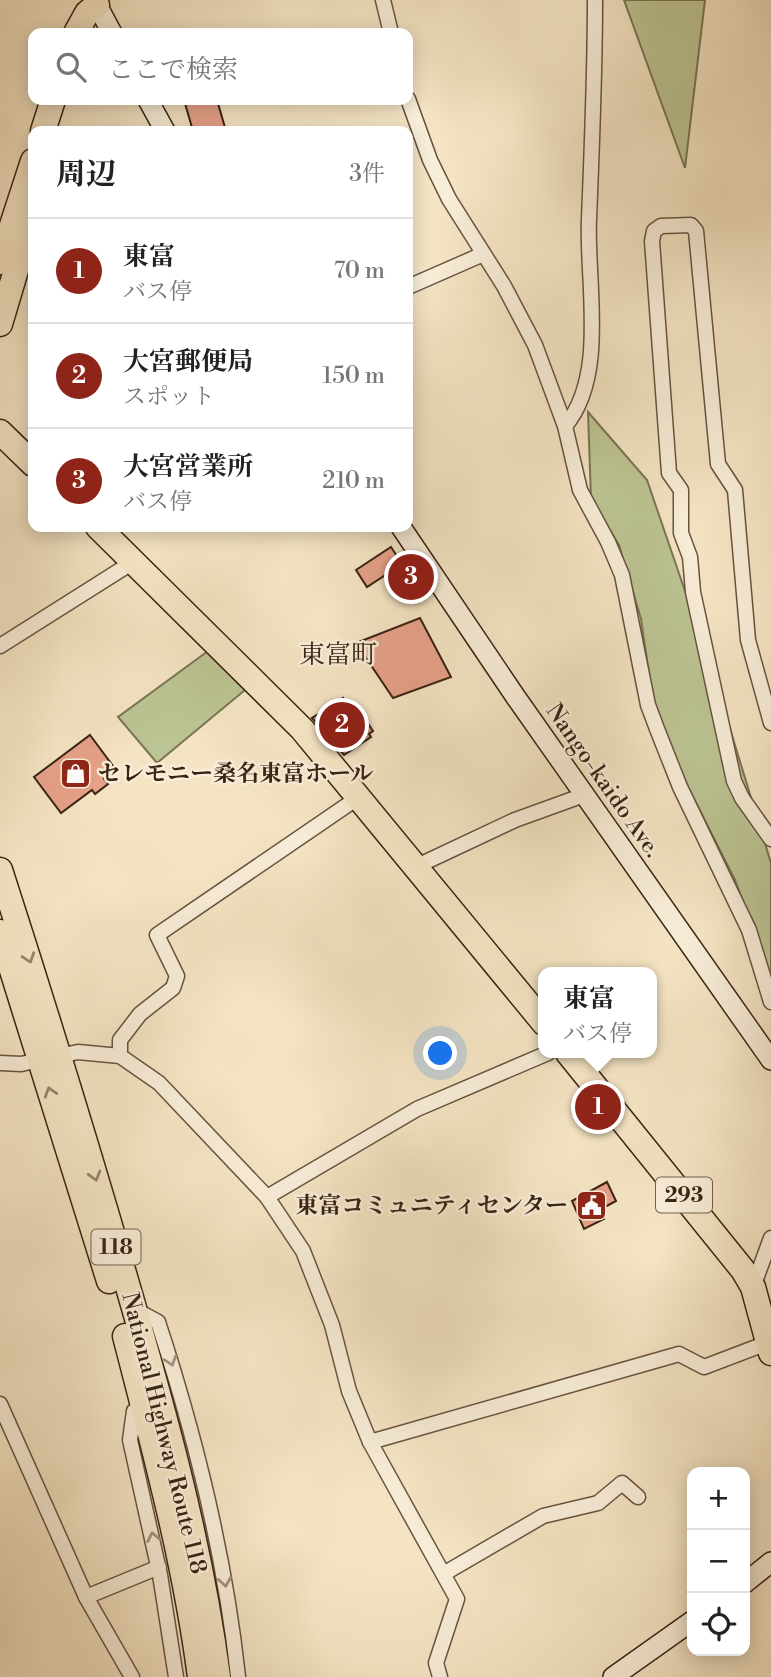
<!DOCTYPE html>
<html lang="ja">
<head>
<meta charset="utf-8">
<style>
  :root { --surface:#fff; --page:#f2f2f2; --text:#222; --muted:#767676; --line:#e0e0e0; --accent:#8f2418 }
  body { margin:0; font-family:"Libre Bodoni","Noto Serif JP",serif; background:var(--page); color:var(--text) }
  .controls { position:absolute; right:21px; bottom:21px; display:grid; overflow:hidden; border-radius:14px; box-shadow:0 4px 18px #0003 }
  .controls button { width:63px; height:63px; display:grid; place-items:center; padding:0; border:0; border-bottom:2px solid var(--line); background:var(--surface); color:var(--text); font:35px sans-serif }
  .you { position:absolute; left:441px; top:1054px; width:24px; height:24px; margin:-18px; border:5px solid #fff; border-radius:50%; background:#1a73e8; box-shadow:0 0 0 10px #1a73e833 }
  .badge { display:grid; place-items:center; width:46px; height:46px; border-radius:50%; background:var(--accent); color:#fff; font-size:23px; font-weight:700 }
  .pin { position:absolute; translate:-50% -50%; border:4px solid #fff; box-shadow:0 2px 7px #0006 }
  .popup { position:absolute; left:538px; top:967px; width:119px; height:91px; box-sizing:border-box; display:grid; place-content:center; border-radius:14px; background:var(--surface); filter:drop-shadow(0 2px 5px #0005); font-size:23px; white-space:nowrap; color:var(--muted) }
  .popup b { font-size:26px; color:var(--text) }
  .popup::after { content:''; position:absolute; left:50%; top:100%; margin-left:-14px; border:14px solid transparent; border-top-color:var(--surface) }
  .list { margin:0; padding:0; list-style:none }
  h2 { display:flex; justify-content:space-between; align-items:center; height:91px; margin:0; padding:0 28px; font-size:30px }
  h2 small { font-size:23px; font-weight:400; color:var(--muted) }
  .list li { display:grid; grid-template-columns:46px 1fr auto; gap:21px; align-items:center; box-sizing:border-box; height:105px; padding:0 28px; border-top:2px solid var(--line) }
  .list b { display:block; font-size:26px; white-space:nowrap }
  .list p { margin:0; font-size:23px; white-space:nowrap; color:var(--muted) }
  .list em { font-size:23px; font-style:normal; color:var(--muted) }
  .icon { flex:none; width:38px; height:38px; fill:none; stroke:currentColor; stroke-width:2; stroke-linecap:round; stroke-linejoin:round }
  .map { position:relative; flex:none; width:771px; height:1677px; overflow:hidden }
  .search { position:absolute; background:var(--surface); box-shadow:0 4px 18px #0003; left:28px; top:28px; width:385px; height:77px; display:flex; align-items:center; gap:18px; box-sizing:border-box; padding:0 24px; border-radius:14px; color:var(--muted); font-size:26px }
  .panel { position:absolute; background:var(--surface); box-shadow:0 4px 18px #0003; left:28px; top:126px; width:385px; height:406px; border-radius:14px }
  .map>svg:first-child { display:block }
  .green { fill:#bcc493; stroke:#7a7454; stroke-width:2 }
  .building { fill:#e6a189; stroke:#392314; stroke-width:2 }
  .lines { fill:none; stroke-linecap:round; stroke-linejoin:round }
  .street-casing { stroke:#685340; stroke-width:17 }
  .secondary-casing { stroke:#392314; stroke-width:22 }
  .highway-casing { stroke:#392314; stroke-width:27 }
  .street { stroke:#f8edd8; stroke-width:14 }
  .secondary { stroke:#f8edd8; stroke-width:19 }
  .highway { stroke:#f4e4c3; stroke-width:24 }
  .oneway { stroke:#96846c }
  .oneway2 { stroke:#a29280 }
  .labels { text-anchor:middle; stroke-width:5; stroke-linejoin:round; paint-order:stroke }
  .shield { fill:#f8edd8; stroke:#72604f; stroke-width:2 }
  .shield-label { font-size:21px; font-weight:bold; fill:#392314 }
  .poi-label { font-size:23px; font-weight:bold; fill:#392314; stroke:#f8edd8; text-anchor:start }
  .street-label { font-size:23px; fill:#392314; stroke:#f8edd8 }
  .quarter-label { font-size:26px; fill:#392314; stroke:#f8edd8 }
</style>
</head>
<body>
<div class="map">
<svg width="771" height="1677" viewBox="0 0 771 1677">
  <rect width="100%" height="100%" fill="#f4e4c3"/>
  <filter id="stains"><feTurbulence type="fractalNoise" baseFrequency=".00286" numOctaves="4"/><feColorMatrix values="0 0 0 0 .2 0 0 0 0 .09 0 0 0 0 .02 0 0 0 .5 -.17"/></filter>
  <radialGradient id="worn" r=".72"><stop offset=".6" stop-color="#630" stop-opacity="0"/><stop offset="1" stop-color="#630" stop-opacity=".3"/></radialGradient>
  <g class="green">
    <path d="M 624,0 L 705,0 L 685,168 Z"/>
    <path d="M 588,412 L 647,480 L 712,670 L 771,863 L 771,978 L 735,880 L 685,781 L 653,702 L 641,619 L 619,545 L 591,499 Z"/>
    <path d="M 208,651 L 245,690 L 157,763 L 118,717 Z"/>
  </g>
  <g class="building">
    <path d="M 184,100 L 217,100 L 226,131 L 193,131 Z"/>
    <path d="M 391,547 L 402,564 L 367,587 L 356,570 Z"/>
    <path d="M 420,618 L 451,677 L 393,698 L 356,643 Z"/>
    <path d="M 343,698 L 354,716 L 360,712 L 373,731 L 369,734 L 371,737 L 344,755 L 312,718 Z"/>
    <path d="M 90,735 L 116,770 L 104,779 L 108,784 L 95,794 L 92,790 L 61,813 L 34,777 Z"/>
    <path d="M 607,1182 L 616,1201 L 601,1209 L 604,1219 L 584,1229 L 572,1201 Z"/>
  </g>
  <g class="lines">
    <defs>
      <g id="street">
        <path d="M 383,0 L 391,33"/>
        <path d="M 408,99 L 430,160 L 449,199 L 504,286 L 535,345 L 565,426 L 580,490 L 608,542 L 622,575 L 648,705 L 657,729 L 680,787 L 749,930 L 771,1002"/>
        <path d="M 408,287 L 481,255"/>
        <path d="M 565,426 C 608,376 586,280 589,219 C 592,146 595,73 595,0"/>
        <path d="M 0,646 L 133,562"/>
        <path d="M 771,723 L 748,640 L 735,490 L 718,464 L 696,231 L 691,225 L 661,226 L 654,231 L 652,241 L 669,473 L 681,490 L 681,533 L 690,557 L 693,592 L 734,781 L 742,798 L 771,839"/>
        <path d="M 415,867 L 515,820 L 584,795"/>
        <path d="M 120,1056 L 120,1040 L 140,1014 L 173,988 L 177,976 L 157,935 L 359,797"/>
        <path d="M 0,1063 L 21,1064 L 78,1052 L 120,1056 L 159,1083 L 267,1197 L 303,1251 L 332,1325 L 349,1391 L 370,1442 L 457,1599 L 436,1663 L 440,1677"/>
        <path d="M 267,1197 L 417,1109 L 548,1053"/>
        <path d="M 753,1287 L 771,1238"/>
        <path d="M 134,1309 L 158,1322 C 196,1438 225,1555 238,1677"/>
        <path d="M 0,1404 L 86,1597 L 132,1677"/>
        <path d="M 143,1406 L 134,1411 L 130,1440 L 160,1575 L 176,1677"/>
        <path d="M 370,1442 L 679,1354 L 704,1367 L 767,1343"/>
        <path d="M 445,1573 L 543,1516 L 598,1503 L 622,1483 L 638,1497"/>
        <path d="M 86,1597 L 159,1567"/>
      </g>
      <g id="secondary">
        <path d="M 97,5 L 112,33"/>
        <path d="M 148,100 L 165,131"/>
        <path d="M 401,527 L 515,696 L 771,1060"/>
        <path d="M 745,1583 L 771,1562"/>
        <path d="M 613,1677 L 692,1621"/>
      </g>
      <g id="highway">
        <path d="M 76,33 L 87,13 L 97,5"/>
        <path d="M 43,131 L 53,100"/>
        <path d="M 0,262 L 33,161"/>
        <path d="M 0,324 L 33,213"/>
        <path d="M 0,432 L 33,464"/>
        <path d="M 98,527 L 302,729 L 544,1023"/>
        <path d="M 0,870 C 43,1003 84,1136 123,1270 C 162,1404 200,1538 218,1677"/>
        <path d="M 0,932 L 109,1281"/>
        <path d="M 568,1053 L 743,1270 L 753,1287 L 771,1353"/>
        <path d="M 125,1336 C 154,1449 185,1561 200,1677"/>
      </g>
    </defs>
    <use href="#street" class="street-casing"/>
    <use href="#secondary" class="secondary-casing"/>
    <use href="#highway" class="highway-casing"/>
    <use href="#street" class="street"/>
    <use href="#secondary" class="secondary"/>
    <use href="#highway" class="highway"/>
  </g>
  <defs><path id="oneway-chevron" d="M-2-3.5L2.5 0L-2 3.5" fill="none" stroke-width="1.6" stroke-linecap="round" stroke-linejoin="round" transform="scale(1.75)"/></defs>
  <g class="oneway">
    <use href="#oneway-chevron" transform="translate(29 958) rotate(72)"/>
    <use href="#oneway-chevron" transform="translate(50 1092) rotate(-107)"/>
    <use href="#oneway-chevron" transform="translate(95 1176) rotate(74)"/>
  </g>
  <g class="oneway2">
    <use href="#oneway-chevron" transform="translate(171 1361) rotate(72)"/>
    <use href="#oneway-chevron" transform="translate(153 1537) rotate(-101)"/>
    <use href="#oneway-chevron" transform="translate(225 1582) rotate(81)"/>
  </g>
  <defs>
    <symbol id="shop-square" viewBox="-11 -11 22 22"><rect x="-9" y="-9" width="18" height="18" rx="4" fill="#8f2418" stroke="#f8edd8"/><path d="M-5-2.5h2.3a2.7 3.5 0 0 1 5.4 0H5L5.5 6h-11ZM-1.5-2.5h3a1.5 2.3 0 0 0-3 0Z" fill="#fff"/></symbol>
    <symbol id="civic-square" viewBox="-11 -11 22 22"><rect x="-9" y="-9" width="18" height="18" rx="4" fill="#8f2418" stroke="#f8edd8"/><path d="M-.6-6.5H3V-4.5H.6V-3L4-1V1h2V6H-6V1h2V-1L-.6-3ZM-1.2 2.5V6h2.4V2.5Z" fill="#fff"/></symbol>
  </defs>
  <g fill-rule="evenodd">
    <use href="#shop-square" x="58" y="756" width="35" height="35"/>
    <use href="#civic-square" x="574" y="1188" width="35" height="35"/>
  </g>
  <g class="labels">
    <g class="shield">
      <rect x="656" y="1177.5" width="56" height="35" rx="5"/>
      <rect x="91.5" y="1229.5" width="49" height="35" rx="5"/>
    </g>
    <g class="shield-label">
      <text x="684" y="1202">293</text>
      <text x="116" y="1254">118</text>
    </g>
    <g class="poi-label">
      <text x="98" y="781">セレモニー桑名東富ホール</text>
      <text x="568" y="1213" text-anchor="end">東富コミュニティセンター</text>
    </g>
    <g class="street-label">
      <text transform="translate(604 780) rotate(55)" y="8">Nango-kaido Ave.</text>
      <text transform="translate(165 1433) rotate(76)" y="8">National Highway Route 118</text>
    </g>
    <g class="quarter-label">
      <text x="338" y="663">東富町</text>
    </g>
  </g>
  <rect width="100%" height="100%" filter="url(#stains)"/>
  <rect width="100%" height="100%" fill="url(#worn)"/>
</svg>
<div class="controls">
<button>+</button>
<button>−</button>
<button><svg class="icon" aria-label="locate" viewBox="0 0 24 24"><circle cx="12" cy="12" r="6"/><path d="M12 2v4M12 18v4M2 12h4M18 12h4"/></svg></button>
</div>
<div class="you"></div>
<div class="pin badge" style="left:598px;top:1107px">1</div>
<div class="popup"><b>東富</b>バス停</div>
<div class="pin badge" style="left:342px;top:725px">2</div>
<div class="pin badge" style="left:411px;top:577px">3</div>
<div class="search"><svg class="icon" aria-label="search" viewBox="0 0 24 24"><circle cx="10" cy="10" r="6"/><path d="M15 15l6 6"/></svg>ここで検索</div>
<section class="panel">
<h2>周辺<small>3件</small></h2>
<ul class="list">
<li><span class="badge">1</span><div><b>東富</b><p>バス停</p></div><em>70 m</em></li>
<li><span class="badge">2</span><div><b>大宮郵便局</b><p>スポット</p></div><em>150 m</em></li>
<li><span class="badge">3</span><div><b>大宮営業所</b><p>バス停</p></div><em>210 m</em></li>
</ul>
</section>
</div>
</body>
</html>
